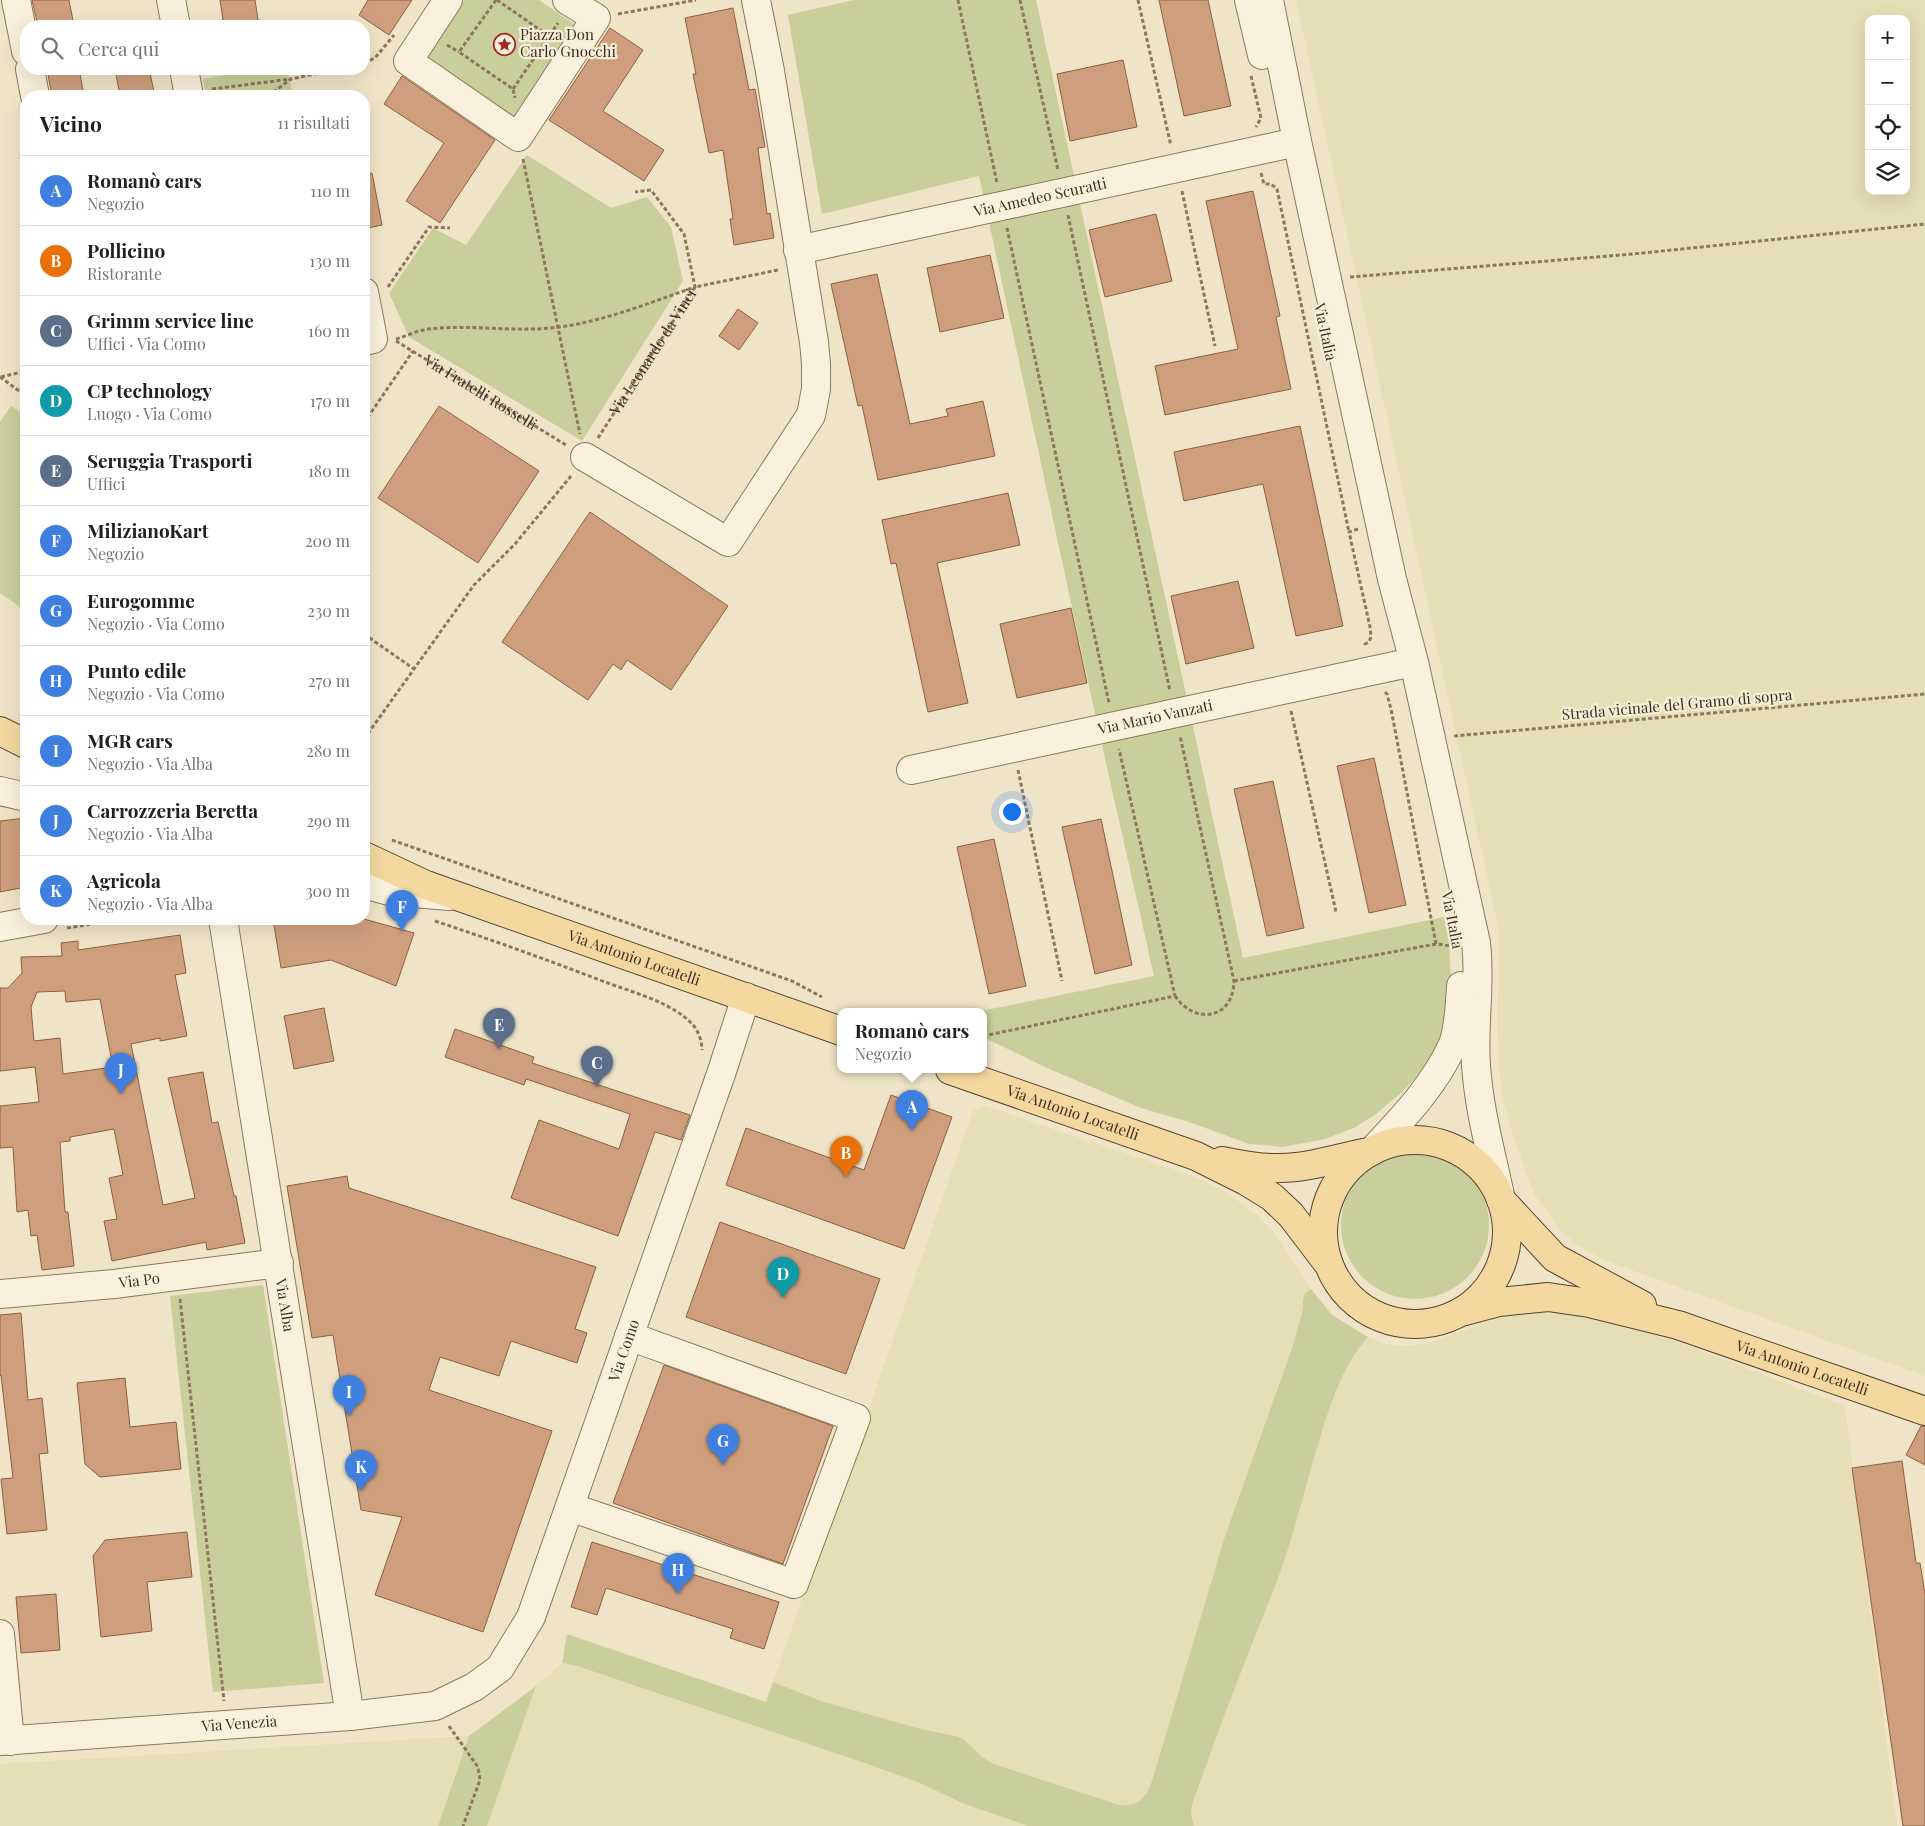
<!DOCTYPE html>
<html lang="it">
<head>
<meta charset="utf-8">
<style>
  :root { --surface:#fff; --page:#f6f6f6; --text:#202124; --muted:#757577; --line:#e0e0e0; --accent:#2563eb }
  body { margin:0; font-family:"Playfair Display",serif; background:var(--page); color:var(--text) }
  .controls { position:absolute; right:15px; top:15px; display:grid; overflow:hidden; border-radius:10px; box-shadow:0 5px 20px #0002 }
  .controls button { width:45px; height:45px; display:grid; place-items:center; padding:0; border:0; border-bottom:1px solid var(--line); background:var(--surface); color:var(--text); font:25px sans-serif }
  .you { position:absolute; left:1011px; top:811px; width:18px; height:18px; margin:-12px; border:4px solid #fff; border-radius:50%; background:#1a73e8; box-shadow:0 0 0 8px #1a73e833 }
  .badge { display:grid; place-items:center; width:32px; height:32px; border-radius:50%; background:var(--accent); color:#fff; font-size:16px; font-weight:700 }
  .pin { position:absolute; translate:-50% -41px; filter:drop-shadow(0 1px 2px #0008) }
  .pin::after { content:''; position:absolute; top:26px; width:18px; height:15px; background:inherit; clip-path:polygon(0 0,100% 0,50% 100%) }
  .popup { position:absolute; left:837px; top:1008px; width:150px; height:65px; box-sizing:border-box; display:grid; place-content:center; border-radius:10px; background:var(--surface); filter:drop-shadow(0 1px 4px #0005); font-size:16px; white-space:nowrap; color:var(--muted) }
  .popup b { font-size:19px; color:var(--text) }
  .popup::after { content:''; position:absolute; left:50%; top:100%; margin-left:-10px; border:10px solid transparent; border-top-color:var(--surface) }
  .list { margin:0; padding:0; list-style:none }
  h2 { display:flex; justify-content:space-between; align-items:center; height:65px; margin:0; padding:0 20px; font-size:21px }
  h2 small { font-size:16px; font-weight:400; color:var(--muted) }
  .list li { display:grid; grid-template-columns:32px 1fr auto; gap:15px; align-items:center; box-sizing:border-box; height:70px; padding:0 20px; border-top:1px solid var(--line) }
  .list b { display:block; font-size:19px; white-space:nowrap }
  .list p { margin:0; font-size:16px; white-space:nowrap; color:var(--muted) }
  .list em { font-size:16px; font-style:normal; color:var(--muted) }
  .icon { flex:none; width:28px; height:28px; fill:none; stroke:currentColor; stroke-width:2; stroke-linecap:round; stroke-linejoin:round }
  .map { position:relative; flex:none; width:1925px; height:1826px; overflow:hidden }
  .search { position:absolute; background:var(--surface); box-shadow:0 5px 20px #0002; left:20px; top:20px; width:350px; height:55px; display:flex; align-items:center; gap:12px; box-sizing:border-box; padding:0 18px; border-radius:20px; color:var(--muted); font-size:19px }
  .panel { position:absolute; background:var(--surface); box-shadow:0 5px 20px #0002; left:20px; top:90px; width:350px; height:835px; border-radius:20px }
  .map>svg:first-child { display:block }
  .farmland { fill:#e6deb5; fill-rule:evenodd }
  .green { fill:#c9cf9b }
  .building { fill:#cf9f7d; stroke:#8d5f41; fill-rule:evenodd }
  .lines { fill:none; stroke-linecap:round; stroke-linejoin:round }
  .minor-casing { stroke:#8d765c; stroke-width:30 }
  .major-casing { stroke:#5b4430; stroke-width:30 }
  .path { stroke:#8d765c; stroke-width:3; stroke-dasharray:4 2.5; stroke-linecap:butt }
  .minor { stroke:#faf1dc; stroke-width:28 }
  .major { stroke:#f3d9a0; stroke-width:28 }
  .labels { text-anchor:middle; stroke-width:4.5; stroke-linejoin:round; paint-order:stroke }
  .poi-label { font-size:15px; fill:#3d2e20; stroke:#f7eed8; text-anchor:start }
  .street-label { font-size:15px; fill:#3d2e20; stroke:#f7eed8 }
</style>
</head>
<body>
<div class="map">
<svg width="1925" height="1826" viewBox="0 0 1925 1826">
  <rect width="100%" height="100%" fill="#f0e4c8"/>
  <g class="farmland">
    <path d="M 1296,0 L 1925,0 L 1925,1376 L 1601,1259 L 1575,1243 L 1559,1229 L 1533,1192 L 1514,1138 L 1504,1104 L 1499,1067 L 1497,1024 L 1499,931 ZM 1869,19 L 1906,19 L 1906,191 L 1869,191 Z"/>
    <path d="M 985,1106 L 1194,1176 L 1226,1192 L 1257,1215 L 1276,1235 L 1311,1289 L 1304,1294 L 1302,1312 L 1291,1351 L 1224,1539 L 1152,1781 L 1146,1794 L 1139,1801 L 1130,1806 L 1119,1805 L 994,1764 L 982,1757 L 974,1748 L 956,1736 L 921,1729 L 821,1701 L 773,1682 L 973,1111 Z"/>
    <path d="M 1579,1310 L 1629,1323 L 1845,1406 L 1897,1826 L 1194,1826 L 1191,1813 L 1192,1805 L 1237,1680 L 1262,1621 L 1287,1551 L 1312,1462 L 1332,1399 L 1345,1369 L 1356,1350 L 1368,1337 L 1384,1344 L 1406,1346 L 1428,1343 L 1493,1320 L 1521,1314 Z"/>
    <path d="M 562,1663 L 577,1666 L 853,1759 L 920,1783 L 962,1803 L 1028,1826 L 487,1826 L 536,1686 Z"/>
    <path d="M 469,1736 L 438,1826 L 0,1826 L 0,1764 Z"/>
  </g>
  <g class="green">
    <path d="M 464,0 L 539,0 L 580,28 L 517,122 L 425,59 Z"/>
    <path d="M 854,0 L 1036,0 L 1243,958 L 1444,917 L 1449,940 L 1452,996 L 1437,1045 L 1421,1072 L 1401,1093 L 1376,1114 L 1354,1128 L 1325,1139 L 1283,1147 L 1249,1144 L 1192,1123 L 1141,1108 L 1047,1068 L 983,1037 L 983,1012 L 976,1012 L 1154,976 L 1095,714 L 979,176 L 822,214 L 788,15 Z"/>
    <path d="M 259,69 L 287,69 L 293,96 L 206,96 L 203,79 Z"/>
    <path d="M 527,155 L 611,208 L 647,197 L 671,227 L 683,281 L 582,441 L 409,337 L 389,293 L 433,228 L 466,245 Z"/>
    <path d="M 11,406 L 26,416 L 26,611 L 0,593 L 0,422 Z"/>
    <circle cx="1415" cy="1225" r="74"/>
    <path d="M 263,1285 L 324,1683 L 213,1692 L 170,1296 Z"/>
    <path d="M 1311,1289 L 1332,1315 L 1368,1337 C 1344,1364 1334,1395 1323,1428 C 1310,1469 1300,1511 1287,1552 C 1273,1596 1254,1637 1238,1680 C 1222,1721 1207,1763 1192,1805 L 1191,1813 L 1194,1826 L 1028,1826 L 962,1803 L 920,1783 L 853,1759 L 577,1666 L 562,1663 L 567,1634 L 766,1702 L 773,1682 L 821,1701 L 921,1729 L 956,1736 L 965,1740 L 982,1757 L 994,1764 L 1119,1805 C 1139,1807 1145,1798 1152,1781 L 1224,1539 L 1291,1351 L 1302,1313 L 1304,1294 Z"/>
    <path d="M 536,1686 L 487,1826 L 438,1826 L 469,1736 Z"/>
  </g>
  <g class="building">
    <path d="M 32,0 L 69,0 L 74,26 L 38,26 Z"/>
    <path d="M 220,0 L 255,0 L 259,26 L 224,26 Z"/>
    <path d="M 368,0 L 412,0 L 389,35 L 359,15 Z"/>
    <path d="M 1159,0 L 1208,0 L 1231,106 L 1184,116 Z"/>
    <path d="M 733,8 L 749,90 L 755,89 L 765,147 L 758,148 L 767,214 L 770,213 L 774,238 L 734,245 L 730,219 L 733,219 L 723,150 L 709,153 L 693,74 L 696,74 L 685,18 Z"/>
    <path d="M 610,28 L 643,50 L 603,111 L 664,150 L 644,181 L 549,120 Z"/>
    <path d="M 1123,60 L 1137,127 L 1070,141 L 1057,74 Z"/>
    <path d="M 47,69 L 79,69 L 84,96 L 52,96 Z"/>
    <path d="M 115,69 L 149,69 L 155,96 L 120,96 Z"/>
    <path d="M 402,76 L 495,140 L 440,223 L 406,201 L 444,143 L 384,104 Z"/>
    <path d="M 372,173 L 382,225 L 364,229 L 364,174 Z"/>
    <path d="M 1253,191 L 1280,316 L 1276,317 L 1291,389 L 1165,415 L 1155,366 L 1238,349 L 1206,201 Z"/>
    <path d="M 1156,214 L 1172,281 L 1105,297 L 1089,230 Z"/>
    <path d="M 990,255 L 1004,318 L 940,332 L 927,268 Z"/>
    <path d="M 877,274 L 910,424 L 948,416 L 946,409 L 983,401 L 995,456 L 878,480 L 862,405 L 858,406 L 831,284 Z"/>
    <path d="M 738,309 L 758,323 L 739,350 L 719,336 Z"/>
    <path d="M 439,406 L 539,471 L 478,563 L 378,498 Z"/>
    <path d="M 1300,426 L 1343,626 L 1296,636 L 1263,484 L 1184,501 L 1174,452 Z"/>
    <path d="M 1008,493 L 1020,545 L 937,563 L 968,703 L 928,712 L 896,563 L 891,564 L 882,520 Z"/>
    <path d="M 590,512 L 728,606 L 671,690 L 627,660 L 621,670 L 613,664 L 588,700 L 502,642 Z"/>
    <path d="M 1238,581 L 1254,648 L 1186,664 L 1171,596 Z"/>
    <path d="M 1071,608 L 1087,683 L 1017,698 L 1000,624 Z"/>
    <path d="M 1374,758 L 1406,905 L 1369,913 L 1337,766 Z"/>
    <path d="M 1273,781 L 1304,928 L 1267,936 L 1234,789 Z"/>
    <path d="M 26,818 L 26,887 L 0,892 L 0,821 Z"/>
    <path d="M 1101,819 L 1132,965 L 1095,974 L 1062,827 Z"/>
    <path d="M 994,839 L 1026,986 L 989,994 L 957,847 Z"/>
    <path d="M 273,919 L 364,919 L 414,933 L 396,986 L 331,960 L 281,968 Z"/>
    <path d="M 180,935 L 186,973 L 175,975 L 187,1036 L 160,1041 L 160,1038 L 131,1044 L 163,1205 L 195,1198 L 168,1078 L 203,1072 L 212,1123 L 218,1122 L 234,1196 L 236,1196 L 245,1243 L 207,1250 L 206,1242 L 112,1261 L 104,1221 L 117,1219 L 109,1178 L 123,1175 L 114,1129 L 70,1137 L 70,1141 L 60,1142 L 65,1212 L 68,1212 L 74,1266 L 42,1270 L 37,1235 L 31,1236 L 28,1210 L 17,1212 L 13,1147 L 0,1148 L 0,1106 L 39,1102 L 35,1067 L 0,1071 L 0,988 L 8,988 L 22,973 L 21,957 L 62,956 L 61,943 L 78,941 L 78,950 ZM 65,991 L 66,1002 L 100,999 L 113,1067 L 63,1074 L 60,1038 L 34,1041 L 31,1007 L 37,992 Z"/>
    <path d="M 324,1008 L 334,1061 L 294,1069 L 284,1016 Z"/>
    <path d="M 455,1029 L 534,1057 L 532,1063 L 690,1115 L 681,1140 L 655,1132 L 618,1236 L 511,1198 L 539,1120 L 619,1149 L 630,1114 L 526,1079 L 524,1085 L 445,1057 Z"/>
    <path d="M 891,1095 L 952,1117 L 904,1249 L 726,1185 L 746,1128 L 864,1170 Z"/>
    <path d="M 347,1176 L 349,1188 L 596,1267 L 575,1329 L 587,1333 L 577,1363 L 511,1341 L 499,1376 L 440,1357 L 429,1390 L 552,1431 L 483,1632 L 375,1595 L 402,1517 L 361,1510 L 333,1335 L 312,1338 L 287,1186 Z"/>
    <path d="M 720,1222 L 880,1279 L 846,1374 L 686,1317 Z"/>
    <path d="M 21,1313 L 28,1400 L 42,1398 L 48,1453 L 39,1454 L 47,1530 L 7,1534 L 1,1479 L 13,1478 L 1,1375 L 0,1376 L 0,1315 Z"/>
    <path d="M 664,1365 L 833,1426 L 783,1564 L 613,1503 Z"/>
    <path d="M 125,1378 L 130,1427 L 176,1422 L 181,1469 L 100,1477 L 85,1464 L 77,1383 Z"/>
    <path d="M 1921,1426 L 1925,1426 L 1925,1465 L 1906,1455 Z"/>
    <path d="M 1902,1461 L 1916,1563 L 1920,1563 L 1925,1594 L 1925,1826 L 1903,1826 L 1852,1468 Z"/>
    <path d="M 187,1532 L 192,1577 L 147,1582 L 152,1631 L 101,1637 L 93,1556 L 105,1540 Z"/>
    <path d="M 592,1542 L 779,1602 L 764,1649 L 730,1638 L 733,1629 L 606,1588 L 597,1615 L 571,1607 Z"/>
    <path d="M 56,1594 L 60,1650 L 21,1653 L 16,1597 Z"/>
  </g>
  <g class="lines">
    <defs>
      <g id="minor">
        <path d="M 16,0 L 26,51"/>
        <path d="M 171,0 L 176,26"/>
        <path d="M 448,0 L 408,61 L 518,137 L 596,18 L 567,0"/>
        <path d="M 1249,0 L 1262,55"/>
        <path d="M 1269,0 L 1297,141 L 1392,579 L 1414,662 L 1476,943 C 1481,983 1473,1024 1476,1065 C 1479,1111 1492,1156 1501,1200"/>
        <path d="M 30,69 L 35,96"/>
        <path d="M 184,69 L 189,96"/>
        <path id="s3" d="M 798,250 L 1283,145"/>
        <path d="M 364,341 L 373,339 L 364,292"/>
        <path d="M 585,457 L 728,542 L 811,415 L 816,389 L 816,364 L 814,342 L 770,71 L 756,0"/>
        <path id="s4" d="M 911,770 L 1399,665"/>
        <path d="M 0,791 L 26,797"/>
        <path d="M 364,884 L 389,891 L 449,896"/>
        <path id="s5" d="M 223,919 L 350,1716"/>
        <path d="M 0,927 L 44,919"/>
        <path d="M 1372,1151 C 1402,1119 1435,1085 1453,1044 C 1459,1028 1460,1003 1461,986"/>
        <path id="s6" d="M 0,1294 L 114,1284 L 279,1263"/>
        <path d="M 570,1507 L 794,1584 L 856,1418 L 629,1336"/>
        <path d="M 0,1634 L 10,1741"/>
        <path id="s7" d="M 0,1741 L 350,1716 L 435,1706 L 474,1687 L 500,1668 L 531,1617 L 722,1071 L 746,997"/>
      </g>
      <g id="major">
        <path d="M 0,731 L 26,744"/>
        <path id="s8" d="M 364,856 L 426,885 L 841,1031"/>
        <path id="s9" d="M 950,1070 L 1196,1156 L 1246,1181 L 1272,1197 L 1291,1215 L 1326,1261"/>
        <circle cx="1415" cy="1232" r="92"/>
        <path d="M 1222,1161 C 1241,1165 1261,1169 1280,1168 C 1310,1168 1340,1157 1369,1152"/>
        <path d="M 1502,1201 L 1555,1258 L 1642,1305"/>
        <path id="s10" d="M 1465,1311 L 1499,1302 L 1548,1297 L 1589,1303 L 1678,1325 L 1925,1411"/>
      </g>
    </defs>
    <use href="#minor" class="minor-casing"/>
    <use href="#major" class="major-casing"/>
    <g class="path">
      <path d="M 496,0 L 459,52 L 513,89 L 515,98"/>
      <path d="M 497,0 L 549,36"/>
      <path d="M 958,0 L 997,183"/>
      <path d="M 1020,0 L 1058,170"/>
      <path d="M 1138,0 L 1171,146"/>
      <path d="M 618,14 L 696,0"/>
      <path d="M 447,45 L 459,52"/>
      <path d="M 364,63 L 375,58 L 394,35"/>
      <path d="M 1251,76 L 1261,118 L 1256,127"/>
      <path d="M 212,89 L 291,79"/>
      <path d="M 513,89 L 558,23"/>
      <path d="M 268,96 L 291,79 L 338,69"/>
      <path d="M 523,159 L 580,434"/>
      <path d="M 1261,173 L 1264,184 L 1271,184 L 1277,189 L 1349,532"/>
      <path d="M 1182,191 L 1215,346"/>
      <path d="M 1068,215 L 1170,691"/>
      <path d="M 1007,228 L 1109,703"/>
      <path d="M 1350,277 L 1633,254 L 1925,224"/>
      <path d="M 388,287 L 429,227 L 450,228"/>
      <path d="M 396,339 C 407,336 418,330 429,329 C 472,324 516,333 559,327 C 606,321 651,302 695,287 L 684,234 L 651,190 L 635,192"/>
      <path id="s1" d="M 396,341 L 566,445"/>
      <path d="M 0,377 L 26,396"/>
      <path d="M 1,377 L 26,371"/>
      <path d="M 364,423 L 413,351"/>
      <path id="s2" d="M 598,438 L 695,287 L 778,270"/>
      <path d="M 1358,529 L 1349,532 L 1370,627 L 1371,637 L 1369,642 L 1365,644 L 1366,647"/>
      <path d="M 364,634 L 414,669"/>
      <path d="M 1385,692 L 1387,694 L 1391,709 L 1436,944"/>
      <path d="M 1291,711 L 1336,912"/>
      <path d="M 1454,736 L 1925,694"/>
      <path d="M 364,739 L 474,585 L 515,544 L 571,476"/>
      <path d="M 1018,770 L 1062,981"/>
      <path d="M 392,840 L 792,981 L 822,997"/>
      <path d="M 435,921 C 492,940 548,960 605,982 C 632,992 674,1003 693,1025 C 699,1032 702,1042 702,1050"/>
      <path d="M 67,928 L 123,919"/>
      <path d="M 1234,981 L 1436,944 L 1452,946"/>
      <path d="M 1175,996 C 1195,1025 1233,1020 1234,981 L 1180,736"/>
      <path d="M 983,1036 L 1175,996 L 1119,749"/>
      <path d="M 180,1299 L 224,1701"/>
      <path d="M 449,1726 L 478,1767 L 480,1780 L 463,1826"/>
    </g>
    <use href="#minor" class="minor"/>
    <use href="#major" class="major"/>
  </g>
  <defs>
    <symbol id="sight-ring" viewBox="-11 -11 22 22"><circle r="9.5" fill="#f7eed8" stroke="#9e2a2b" stroke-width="1.5"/><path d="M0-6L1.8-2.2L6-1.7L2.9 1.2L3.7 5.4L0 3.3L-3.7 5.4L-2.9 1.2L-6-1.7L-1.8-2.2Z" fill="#9e2a2b"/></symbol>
  </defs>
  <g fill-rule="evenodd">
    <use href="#sight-ring" x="492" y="32" width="25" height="25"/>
  </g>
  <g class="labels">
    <g class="poi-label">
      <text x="520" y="40">Piazza Don<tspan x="520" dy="17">Carlo Gnocchi</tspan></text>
    </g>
    <g class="street-label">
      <text dy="5" stroke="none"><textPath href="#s3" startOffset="248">Via Amedeo Scuratti</textPath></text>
      <text transform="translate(1325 332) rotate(78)" y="5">Via Italia</text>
      <text dy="5" stroke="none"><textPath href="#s2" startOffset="102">Via Leonardo da Vinci</textPath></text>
      <text dy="5" stroke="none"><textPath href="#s1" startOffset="99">Via Fratelli Rosselli</textPath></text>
      <text transform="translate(1677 705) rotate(-5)" y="5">Strada vicinale del Gramo di sopra</text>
      <text dy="5" stroke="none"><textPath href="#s4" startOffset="250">Via Mario Vanzati</textPath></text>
      <text transform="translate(1452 920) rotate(79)" y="5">Via Italia</text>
      <text dy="5" stroke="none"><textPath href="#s8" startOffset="289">Via Antonio Locatelli</textPath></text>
      <text dy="5" stroke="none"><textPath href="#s9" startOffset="130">Via Antonio Locatelli</textPath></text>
      <text dy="5" stroke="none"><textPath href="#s6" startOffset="140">Via Po</textPath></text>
      <text dy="5" stroke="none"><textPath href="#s5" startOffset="391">Via Alba</textPath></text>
      <text dy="5" stroke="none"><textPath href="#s7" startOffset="854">Via Como</textPath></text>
      <text dy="5" stroke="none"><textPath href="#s10" startOffset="349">Via Antonio Locatelli</textPath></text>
      <text dy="5" stroke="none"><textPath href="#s7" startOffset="240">Via Venezia</textPath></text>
    </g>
  </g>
</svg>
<div class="controls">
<button>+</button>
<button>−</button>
<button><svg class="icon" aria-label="locate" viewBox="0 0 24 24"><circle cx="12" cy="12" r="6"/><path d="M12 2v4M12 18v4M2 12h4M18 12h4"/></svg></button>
<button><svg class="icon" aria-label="layers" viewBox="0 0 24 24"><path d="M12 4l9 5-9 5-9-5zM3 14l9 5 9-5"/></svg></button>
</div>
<div class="you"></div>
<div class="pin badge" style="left:912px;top:1131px;background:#3f7fe0">A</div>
<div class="popup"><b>Romanò cars</b>Negozio</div>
<div class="pin badge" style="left:846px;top:1177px;background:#e8710a">B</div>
<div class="pin badge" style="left:597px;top:1087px;background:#5c6f8a">C</div>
<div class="pin badge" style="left:783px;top:1298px;background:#0f9aa8">D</div>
<div class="pin badge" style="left:499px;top:1049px;background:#5c6f8a">E</div>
<div class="pin badge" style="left:402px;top:931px;background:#3f7fe0">F</div>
<div class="pin badge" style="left:723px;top:1465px;background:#3f7fe0">G</div>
<div class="pin badge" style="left:678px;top:1594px;background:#3f7fe0">H</div>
<div class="pin badge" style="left:349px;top:1416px;background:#3f7fe0">I</div>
<div class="pin badge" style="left:121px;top:1094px;background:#3f7fe0">J</div>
<div class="pin badge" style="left:361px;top:1491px;background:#3f7fe0">K</div>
<div class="search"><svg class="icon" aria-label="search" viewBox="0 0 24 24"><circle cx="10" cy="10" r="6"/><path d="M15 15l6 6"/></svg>Cerca qui</div>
<section class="panel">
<h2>Vicino<small>11 risultati</small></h2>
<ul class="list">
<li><span class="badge" style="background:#3f7fe0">A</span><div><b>Romanò cars</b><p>Negozio</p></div><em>110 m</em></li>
<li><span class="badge" style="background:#e8710a">B</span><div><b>Pollicino</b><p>Ristorante</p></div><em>130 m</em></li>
<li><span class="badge" style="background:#5c6f8a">C</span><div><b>Grimm service line</b><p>Uffici · Via Como</p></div><em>160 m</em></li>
<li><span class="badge" style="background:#0f9aa8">D</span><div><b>CP technology</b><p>Luogo · Via Como</p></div><em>170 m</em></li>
<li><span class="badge" style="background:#5c6f8a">E</span><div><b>Seruggia Trasporti</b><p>Uffici</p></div><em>180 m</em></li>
<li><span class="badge" style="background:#3f7fe0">F</span><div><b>MilizianoKart</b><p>Negozio</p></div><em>200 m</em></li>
<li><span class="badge" style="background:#3f7fe0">G</span><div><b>Eurogomme</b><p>Negozio · Via Como</p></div><em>230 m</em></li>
<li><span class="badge" style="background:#3f7fe0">H</span><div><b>Punto edile</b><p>Negozio · Via Como</p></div><em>270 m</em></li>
<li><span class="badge" style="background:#3f7fe0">I</span><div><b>MGR cars</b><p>Negozio · Via Alba</p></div><em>280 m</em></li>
<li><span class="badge" style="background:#3f7fe0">J</span><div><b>Carrozzeria Beretta</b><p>Negozio · Via Alba</p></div><em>290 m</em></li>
<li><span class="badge" style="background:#3f7fe0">K</span><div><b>Agricola</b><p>Negozio · Via Alba</p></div><em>300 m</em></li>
</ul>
</section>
</div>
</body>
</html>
